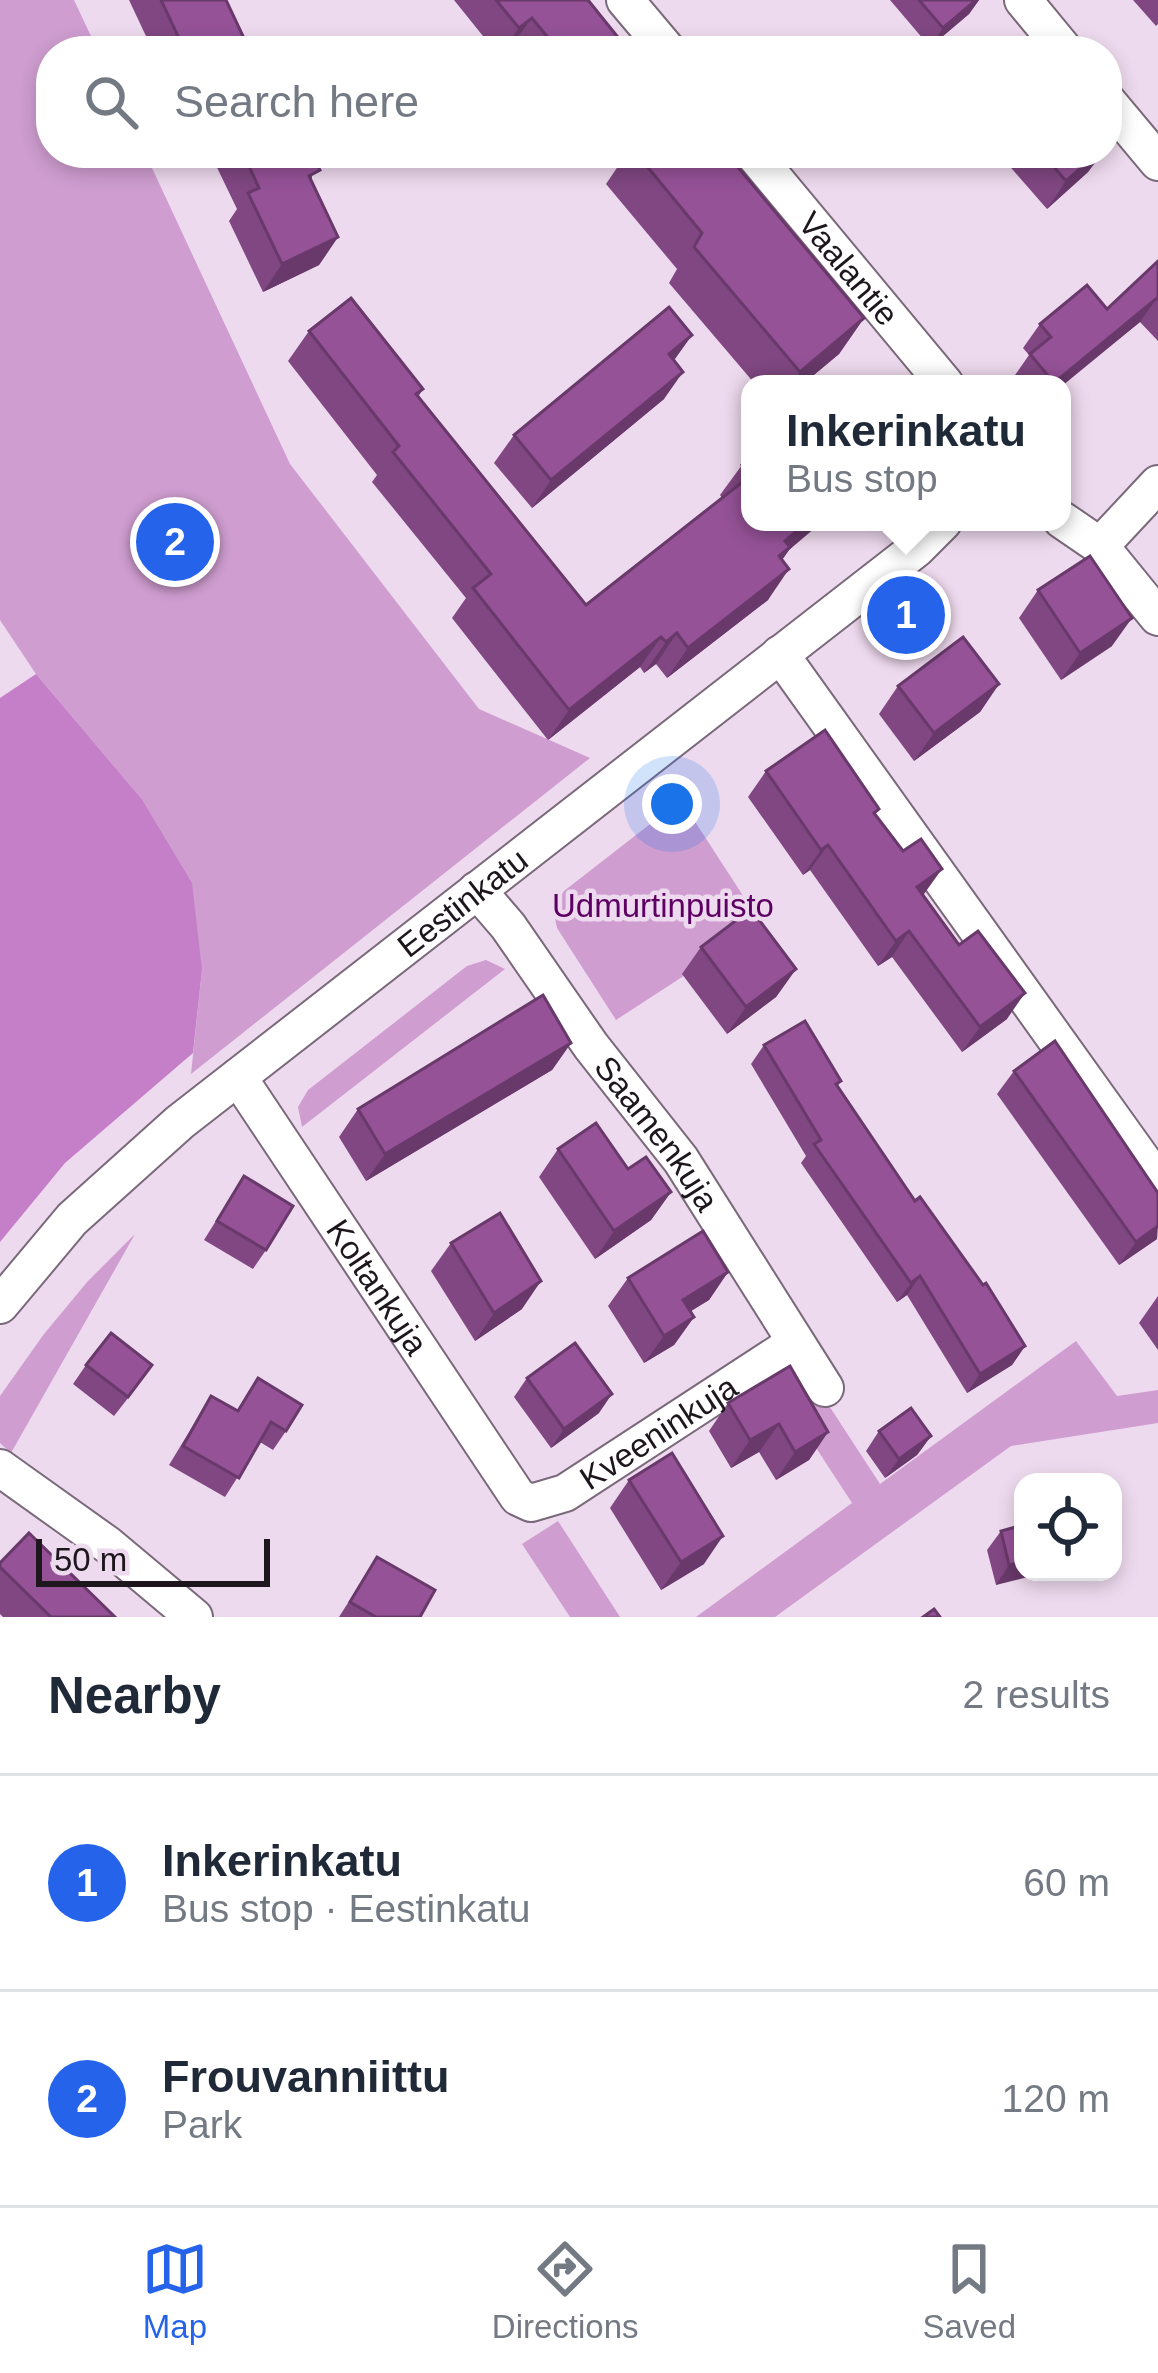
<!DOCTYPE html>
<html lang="en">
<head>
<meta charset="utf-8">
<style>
  :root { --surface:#fff; --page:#f6f6f7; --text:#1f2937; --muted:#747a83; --line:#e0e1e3; --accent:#2563eb }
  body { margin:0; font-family:Helvetica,sans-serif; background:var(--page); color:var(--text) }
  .controls { position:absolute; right:36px; bottom:36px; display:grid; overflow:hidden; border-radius:24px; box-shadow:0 6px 18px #0003 }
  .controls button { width:108px; height:108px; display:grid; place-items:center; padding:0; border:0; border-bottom:3px solid var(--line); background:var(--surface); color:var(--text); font:60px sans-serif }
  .scale { position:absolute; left:36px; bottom:30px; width:234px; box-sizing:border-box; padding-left:12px; border:6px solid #1d171d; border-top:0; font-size:33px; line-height:42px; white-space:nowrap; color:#1d171d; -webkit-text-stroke:9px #eedaee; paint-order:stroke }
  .you { position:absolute; left:672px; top:804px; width:42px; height:42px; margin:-30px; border:9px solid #fff; border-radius:50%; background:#1a73e8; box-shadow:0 0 0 18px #1a73e833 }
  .badge { display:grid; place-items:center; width:78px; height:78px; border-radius:50%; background:var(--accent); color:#fff; font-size:39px; font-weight:700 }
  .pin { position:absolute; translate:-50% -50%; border:6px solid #fff; box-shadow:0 3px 12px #0006 }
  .popup { position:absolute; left:741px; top:375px; width:330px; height:156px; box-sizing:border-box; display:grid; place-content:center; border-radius:24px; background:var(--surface); filter:drop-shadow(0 3px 9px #0005); font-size:39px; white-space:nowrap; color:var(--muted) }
  .popup b { font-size:45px; color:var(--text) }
  .popup::after { content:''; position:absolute; left:50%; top:100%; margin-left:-24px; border:24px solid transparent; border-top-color:var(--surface) }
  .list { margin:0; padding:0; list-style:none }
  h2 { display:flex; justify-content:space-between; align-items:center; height:156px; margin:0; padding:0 48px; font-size:51px }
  h2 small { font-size:39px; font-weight:400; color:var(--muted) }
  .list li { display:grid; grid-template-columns:78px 1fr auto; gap:36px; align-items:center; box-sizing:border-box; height:216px; padding:0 48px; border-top:3px solid var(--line) }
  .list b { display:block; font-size:45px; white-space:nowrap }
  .list p { margin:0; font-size:39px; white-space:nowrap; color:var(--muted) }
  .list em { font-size:39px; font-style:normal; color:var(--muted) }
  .icon { flex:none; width:66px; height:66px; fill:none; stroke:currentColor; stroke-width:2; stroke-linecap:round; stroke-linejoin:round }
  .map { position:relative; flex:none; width:1158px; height:1617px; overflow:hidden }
  .search { position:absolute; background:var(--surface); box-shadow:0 6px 18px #0003; left:36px; right:36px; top:36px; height:132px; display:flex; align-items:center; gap:30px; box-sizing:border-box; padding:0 42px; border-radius:48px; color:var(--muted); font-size:45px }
  .sheet { height:588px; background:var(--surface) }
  nav { display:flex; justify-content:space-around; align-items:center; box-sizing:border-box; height:168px; border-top:3px solid var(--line); background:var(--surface); font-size:33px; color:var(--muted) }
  nav a { display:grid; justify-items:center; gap:6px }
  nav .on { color:var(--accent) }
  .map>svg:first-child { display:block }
  .green { fill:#cf9dd0 }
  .forest { fill:#c57fc8 }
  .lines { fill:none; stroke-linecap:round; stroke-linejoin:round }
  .minor-casing { stroke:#7a697a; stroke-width:40 }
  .minor { stroke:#fff; stroke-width:36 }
  .wall { fill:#804782 }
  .shaded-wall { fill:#68396a }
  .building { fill:#955297; stroke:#68396a; stroke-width:3 }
  .labels { text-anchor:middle; stroke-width:9; stroke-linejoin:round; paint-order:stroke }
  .street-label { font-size:33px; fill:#1d171d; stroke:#eedaee }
  .park-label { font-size:33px; fill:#5d0063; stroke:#eedaee }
</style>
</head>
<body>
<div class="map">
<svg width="1158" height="1617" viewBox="0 0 1158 1617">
  <rect width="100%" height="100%" fill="#eedaee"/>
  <g class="green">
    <path d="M 0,0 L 74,0 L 98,51 L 51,51 L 51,153 L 145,153 L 290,464 L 479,709 L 590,758 L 191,1074 L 202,970 L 141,798 L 36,674 L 0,620 Z"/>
    <path d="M 681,800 L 762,925 L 616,1020 L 557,928 L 553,908 L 564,891 Z"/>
    <path d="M 486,960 L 505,969 L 302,1127 L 298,1107 L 308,1090 L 467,966 Z"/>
    <path d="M 135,1234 L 11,1453 L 0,1443 L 0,1396 L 44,1334 L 88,1281 Z"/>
    <path d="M 1076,1341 L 1117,1396 L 1158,1390 L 1158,1423 L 1011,1446 L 775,1617 L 696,1617 L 852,1503 L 796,1417 L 824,1398 L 880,1484 Z"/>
    <path d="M 558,1521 L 620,1617 L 570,1617 L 522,1544 Z"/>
  </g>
  <path class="forest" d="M 36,674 L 141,798 L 192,883 L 202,970 L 193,1053 L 65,1163 L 0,1242 L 0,698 Z"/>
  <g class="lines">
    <defs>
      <g id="minor">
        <path d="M 625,0 L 668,51"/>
        <path d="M 1023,0 L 1065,51"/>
        <path d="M 1107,101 L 1158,162"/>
        <path id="s1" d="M 753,153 L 945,384"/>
        <path d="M 1062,520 L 1100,546 L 1158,617"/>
        <path d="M 1100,546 L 1158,484"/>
        <path d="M 780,654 L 1158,1182"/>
        <path id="s2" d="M 477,890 L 508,926 L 591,1046 L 681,1160 L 825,1388"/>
        <path id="s3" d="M 238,1077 L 518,1497 L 531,1503 L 565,1493 L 795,1343"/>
        <path id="s4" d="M 0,1305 L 72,1219 L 180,1122 L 916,549 L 943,522"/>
        <path d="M 0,1468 L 108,1545 L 194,1617"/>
      </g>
    </defs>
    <use href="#minor" class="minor-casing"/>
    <use href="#minor" class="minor"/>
  </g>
  <g class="wall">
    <path d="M 129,0 L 226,0 L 250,51 L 153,51 Z"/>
    <path d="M 454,0 L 588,0 L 629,51 L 517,51 L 512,45 L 505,51 L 495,51 Z"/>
    <path d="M 890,0 L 979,0 L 969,14 L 930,47 Z"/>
    <path d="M 1133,0 L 1158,0 L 1158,24 L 1156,26 Z"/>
    <path d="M 210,153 L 312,153 L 312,182 L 338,237 L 319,265 L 263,292 L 229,221 L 237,209 Z"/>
    <path d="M 627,153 L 726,153 L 864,318 L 839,354 L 803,384 L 755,384 L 669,283 L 677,269 L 606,184 Z"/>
    <path d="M 998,153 L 1102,153 L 1088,172 L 1047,209 Z"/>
    <path d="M 1158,261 L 1158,341 L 1140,322 L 1062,384 L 1018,384 L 1013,378 L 1029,355 L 1023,348 L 1040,324 L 1107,309 Z"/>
    <path d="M 309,331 L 423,389 L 418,397 L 586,605 L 722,498 L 720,495 L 742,465 L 750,458 L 789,550 L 782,560 L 768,600 L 667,678 L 656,664 L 644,673 L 640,667 L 548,740 L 452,618 L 466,598 L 372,482 L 377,475 L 288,361 Z"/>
    <path d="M 692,335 L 674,360 L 664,399 L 532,508 L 494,463 L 514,435 Z"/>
    <path d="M 1038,590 L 1112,646 L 1061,680 L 1019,618 Z"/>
    <path d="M 999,684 L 980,712 L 914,761 L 879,714 L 898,686 Z"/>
    <path d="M 766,771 L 876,814 L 924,894 L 923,896 L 1007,1019 L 962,1052 L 892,957 L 878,966 L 810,870 L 803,875 L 748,797 Z"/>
    <path d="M 701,947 L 796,969 L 776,997 L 727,1034 L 682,974 Z"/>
    <path d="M 571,1043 L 552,1070 L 366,1181 L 339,1137 L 358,1109 Z"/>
    <path d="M 764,1045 L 841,1081 L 837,1087 L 915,1201 L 1025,1346 L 1012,1365 L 967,1393 L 907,1295 L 897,1302 L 801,1163 L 806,1156 L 751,1064 Z"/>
    <path d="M 1014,1071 L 1157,1239 L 1119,1265 L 997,1094 Z"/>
    <path d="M 558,1149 L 628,1169 L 671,1192 L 651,1220 L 595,1259 L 539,1177 Z"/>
    <path d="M 244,1176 L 266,1250 L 253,1269 L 204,1240 Z"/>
    <path d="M 451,1243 L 522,1309 L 475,1341 L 431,1271 Z"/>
    <path d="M 728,1272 L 709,1300 L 690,1311 L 694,1317 L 674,1345 L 644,1363 L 608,1306 L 628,1278 Z"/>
    <path d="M 1158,1296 L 1158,1350 L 1139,1323 Z"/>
    <path d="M 86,1365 L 139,1384 L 114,1416 L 73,1384 Z"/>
    <path d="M 258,1378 L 286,1431 L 273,1450 L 260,1442 L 225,1497 L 169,1465 L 211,1396 L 237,1411 Z"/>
    <path d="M 527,1378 L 599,1413 L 551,1448 L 514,1397 Z"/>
    <path d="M 728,1403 L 828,1432 L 809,1460 L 776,1480 L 759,1452 L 731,1468 L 709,1431 Z"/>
    <path d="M 879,1431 L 931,1436 L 917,1455 L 885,1478 L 866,1451 Z"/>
    <path d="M 629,1480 L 704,1564 L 661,1590 L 610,1508 Z"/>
    <path d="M 1023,1523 L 1023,1572 L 996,1585 L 987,1550 L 1001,1531 L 1021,1526 Z"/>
    <path d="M 377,1557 L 420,1617 L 339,1617 Z"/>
    <path d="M 0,1563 L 115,1617 L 3,1617 L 0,1614 Z"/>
  </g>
  <g class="shaded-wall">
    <path d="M 976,0 L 979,0 L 969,14 L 930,47 L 943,28 Z"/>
    <path d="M 532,18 L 512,45 L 502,51 L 519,28 Z"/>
    <path d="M 1098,153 L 1102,153 L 1088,172 L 1047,209 L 1066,181 Z"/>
    <path d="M 338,237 L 319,265 L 263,292 L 282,264 Z"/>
    <path d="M 1157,298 L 1140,322 L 1062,386 L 1062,384 L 1053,384 Z"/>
    <path d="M 864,318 L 839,354 L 803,384 L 791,384 L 800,372 Z"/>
    <path d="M 692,335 L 672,363 L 669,354 Z"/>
    <path d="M 683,372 L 664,399 L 532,508 L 551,480 Z"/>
    <path d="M 807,522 L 822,522 L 789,550 L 769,578 L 785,541 Z"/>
    <path d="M 789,569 L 768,600 L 667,678 L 688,648 Z"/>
    <path d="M 1132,618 L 1112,646 L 1061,680 L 1080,653 Z"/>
    <path d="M 677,633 L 656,664 L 644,673 L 666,642 Z"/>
    <path d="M 661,637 L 640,667 L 548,740 L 569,710 Z"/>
    <path d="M 999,684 L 980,712 L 914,761 L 934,733 Z"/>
    <path d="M 828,845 L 810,870 L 803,875 L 821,850 Z"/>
    <path d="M 942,869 L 924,894 L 899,913 L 917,887 Z"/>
    <path d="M 909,931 L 892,957 L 878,966 L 896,941 Z"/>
    <path d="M 796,969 L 776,997 L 727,1034 L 746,1007 Z"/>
    <path d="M 1025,993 L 1007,1019 L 962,1052 L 980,1027 Z"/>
    <path d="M 571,1043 L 552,1070 L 366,1181 L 385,1154 Z"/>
    <path d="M 671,1192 L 651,1220 L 595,1259 L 614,1231 Z"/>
    <path d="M 1158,1226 L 1157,1239 L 1119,1265 L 1136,1242 Z"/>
    <path d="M 728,1272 L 709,1300 L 664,1328 L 683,1300 Z"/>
    <path d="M 920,1276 L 907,1295 L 897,1302 L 911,1283 Z"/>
    <path d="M 541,1281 L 522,1309 L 475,1341 L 494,1313 Z"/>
    <path d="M 694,1317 L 674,1345 L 644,1363 L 664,1336 Z"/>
    <path d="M 1025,1346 L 1012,1365 L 967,1393 L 980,1374 Z"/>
    <path d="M 612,1394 L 599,1413 L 551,1448 L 564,1429 Z"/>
    <path d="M 779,1424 L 759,1452 L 731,1468 L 750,1440 Z"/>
    <path d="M 828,1432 L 809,1460 L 776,1480 L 795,1452 Z"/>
    <path d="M 931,1436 L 917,1455 L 885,1478 L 899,1459 Z"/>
    <path d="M 723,1536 L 704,1564 L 661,1590 L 681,1562 Z"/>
    <path d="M 1023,1562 L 1023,1572 L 1048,1572 L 996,1585 L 1009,1565 Z"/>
  </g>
  <g class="building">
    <path d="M 161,0 L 226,0 L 250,51 L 185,51 Z"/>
    <path d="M 496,0 L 588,0 L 629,51 L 559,51 L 532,18 L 519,28 Z"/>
    <path d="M 919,0 L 976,0 L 943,28 Z"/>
    <path d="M 243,153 L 312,153 L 320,170 L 309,176 L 338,237 L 282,264 L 248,193 L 259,188 Z"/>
    <path d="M 636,153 L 726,153 L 864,318 L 800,372 L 694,247 L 702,233 Z"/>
    <path d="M 1042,153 L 1098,153 L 1066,181 Z"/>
    <path d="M 1158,261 L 1158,299 L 1157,298 L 1054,383 L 1030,354 L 1051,337 L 1040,324 L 1087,285 L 1107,309 Z"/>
    <path d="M 351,298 L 423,389 L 416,394 L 586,605 L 750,476 L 750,522 L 807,522 L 785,541 L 790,547 L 779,556 L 789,569 L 688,648 L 677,633 L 666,642 L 661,637 L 569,710 L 473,588 L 491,574 L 393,452 L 399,446 L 309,331 Z"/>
    <path d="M 669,307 L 692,335 L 669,354 L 683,372 L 551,480 L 514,435 Z"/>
    <path d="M 750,458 L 750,475 L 742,465 Z"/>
    <path d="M 1090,556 L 1132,618 L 1080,653 L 1038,590 Z"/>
    <path d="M 963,637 L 999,684 L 934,733 L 898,686 Z"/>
    <path d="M 825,730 L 879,809 L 874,813 L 903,851 L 921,839 L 942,869 L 917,887 L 959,945 L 978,931 L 1025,993 L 980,1027 L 909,931 L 896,941 L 828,845 L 821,850 L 766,771 Z"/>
    <path d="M 751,909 L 796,969 L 746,1007 L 701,947 Z"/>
    <path d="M 543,995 L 571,1043 L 385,1154 L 358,1109 Z"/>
    <path d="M 805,1021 L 841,1081 L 836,1084 L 915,1201 L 920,1197 L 983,1285 L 986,1283 L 1025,1346 L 980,1374 L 920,1276 L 911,1283 L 814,1144 L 821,1140 L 764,1045 Z"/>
    <path d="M 1055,1041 L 1158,1193 L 1158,1226 L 1136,1242 L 1014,1071 Z"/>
    <path d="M 596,1123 L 628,1169 L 646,1157 L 671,1192 L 614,1231 L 558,1149 Z"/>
    <path d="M 244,1176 L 293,1206 L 266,1250 L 217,1221 Z"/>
    <path d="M 500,1213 L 541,1281 L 494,1313 L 451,1243 Z"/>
    <path d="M 703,1231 L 728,1272 L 683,1300 L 694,1317 L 664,1336 L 628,1278 Z"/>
    <path d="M 111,1333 L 152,1365 L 128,1397 L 86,1365 Z"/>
    <path d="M 575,1343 L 612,1394 L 564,1429 L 527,1378 Z"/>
    <path d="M 790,1366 L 828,1432 L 795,1452 L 779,1424 L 750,1440 L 728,1403 Z"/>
    <path d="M 258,1378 L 302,1405 L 286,1431 L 271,1422 L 239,1478 L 183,1446 L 211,1396 L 238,1411 Z"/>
    <path d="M 911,1408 L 931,1436 L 899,1459 L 879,1431 Z"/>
    <path d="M 672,1453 L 723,1536 L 681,1562 L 629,1480 Z"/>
    <path d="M 1023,1525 L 1023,1562 L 1009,1565 L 1001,1531 Z"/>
    <path d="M 29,1533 L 115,1617 L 51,1617 L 0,1567 L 0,1563 Z"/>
    <path d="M 377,1557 L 435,1590 L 420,1617 L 376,1617 L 350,1602 Z"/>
    <path d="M 934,1609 L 940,1617 L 923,1617 Z"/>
  </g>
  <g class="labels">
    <g class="street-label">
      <text dy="12" stroke="none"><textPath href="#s1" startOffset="150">Vaalantie</textPath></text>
      <text dy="12" stroke="none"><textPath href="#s4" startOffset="615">Eestinkatu</textPath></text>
      <text dy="12" stroke="none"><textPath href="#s2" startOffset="303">Saamenkuja</textPath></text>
      <text dy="12" stroke="none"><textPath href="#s3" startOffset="252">Koltankuja</textPath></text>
      <text dy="12" stroke="none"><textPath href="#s3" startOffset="666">Kveeninkuja</textPath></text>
    </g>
    <g class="park-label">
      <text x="663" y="917">Udmurtinpuisto</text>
    </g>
  </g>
</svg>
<div class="controls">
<button><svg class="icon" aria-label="locate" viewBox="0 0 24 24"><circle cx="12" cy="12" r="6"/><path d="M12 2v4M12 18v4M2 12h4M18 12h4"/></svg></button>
</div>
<div class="scale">50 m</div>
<div class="you"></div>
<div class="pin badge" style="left:906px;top:615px">1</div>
<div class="popup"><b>Inkerinkatu</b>Bus stop</div>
<div class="pin badge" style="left:175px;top:542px">2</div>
<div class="search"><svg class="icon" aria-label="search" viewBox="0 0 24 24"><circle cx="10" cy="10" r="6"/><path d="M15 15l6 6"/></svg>Search here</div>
</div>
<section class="sheet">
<h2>Nearby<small>2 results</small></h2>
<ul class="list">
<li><span class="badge">1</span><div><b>Inkerinkatu</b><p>Bus stop · Eestinkatu</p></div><em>60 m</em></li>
<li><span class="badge">2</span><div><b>Frouvanniittu</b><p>Park</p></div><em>120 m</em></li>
</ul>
</section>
<nav>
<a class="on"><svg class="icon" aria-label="map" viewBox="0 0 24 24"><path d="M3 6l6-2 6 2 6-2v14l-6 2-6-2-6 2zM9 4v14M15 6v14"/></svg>Map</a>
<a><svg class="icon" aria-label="directions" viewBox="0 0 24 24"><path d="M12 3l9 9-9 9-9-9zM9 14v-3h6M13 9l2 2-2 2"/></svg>Directions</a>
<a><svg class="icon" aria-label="saved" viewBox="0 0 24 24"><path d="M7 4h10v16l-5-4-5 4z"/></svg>Saved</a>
</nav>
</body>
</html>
